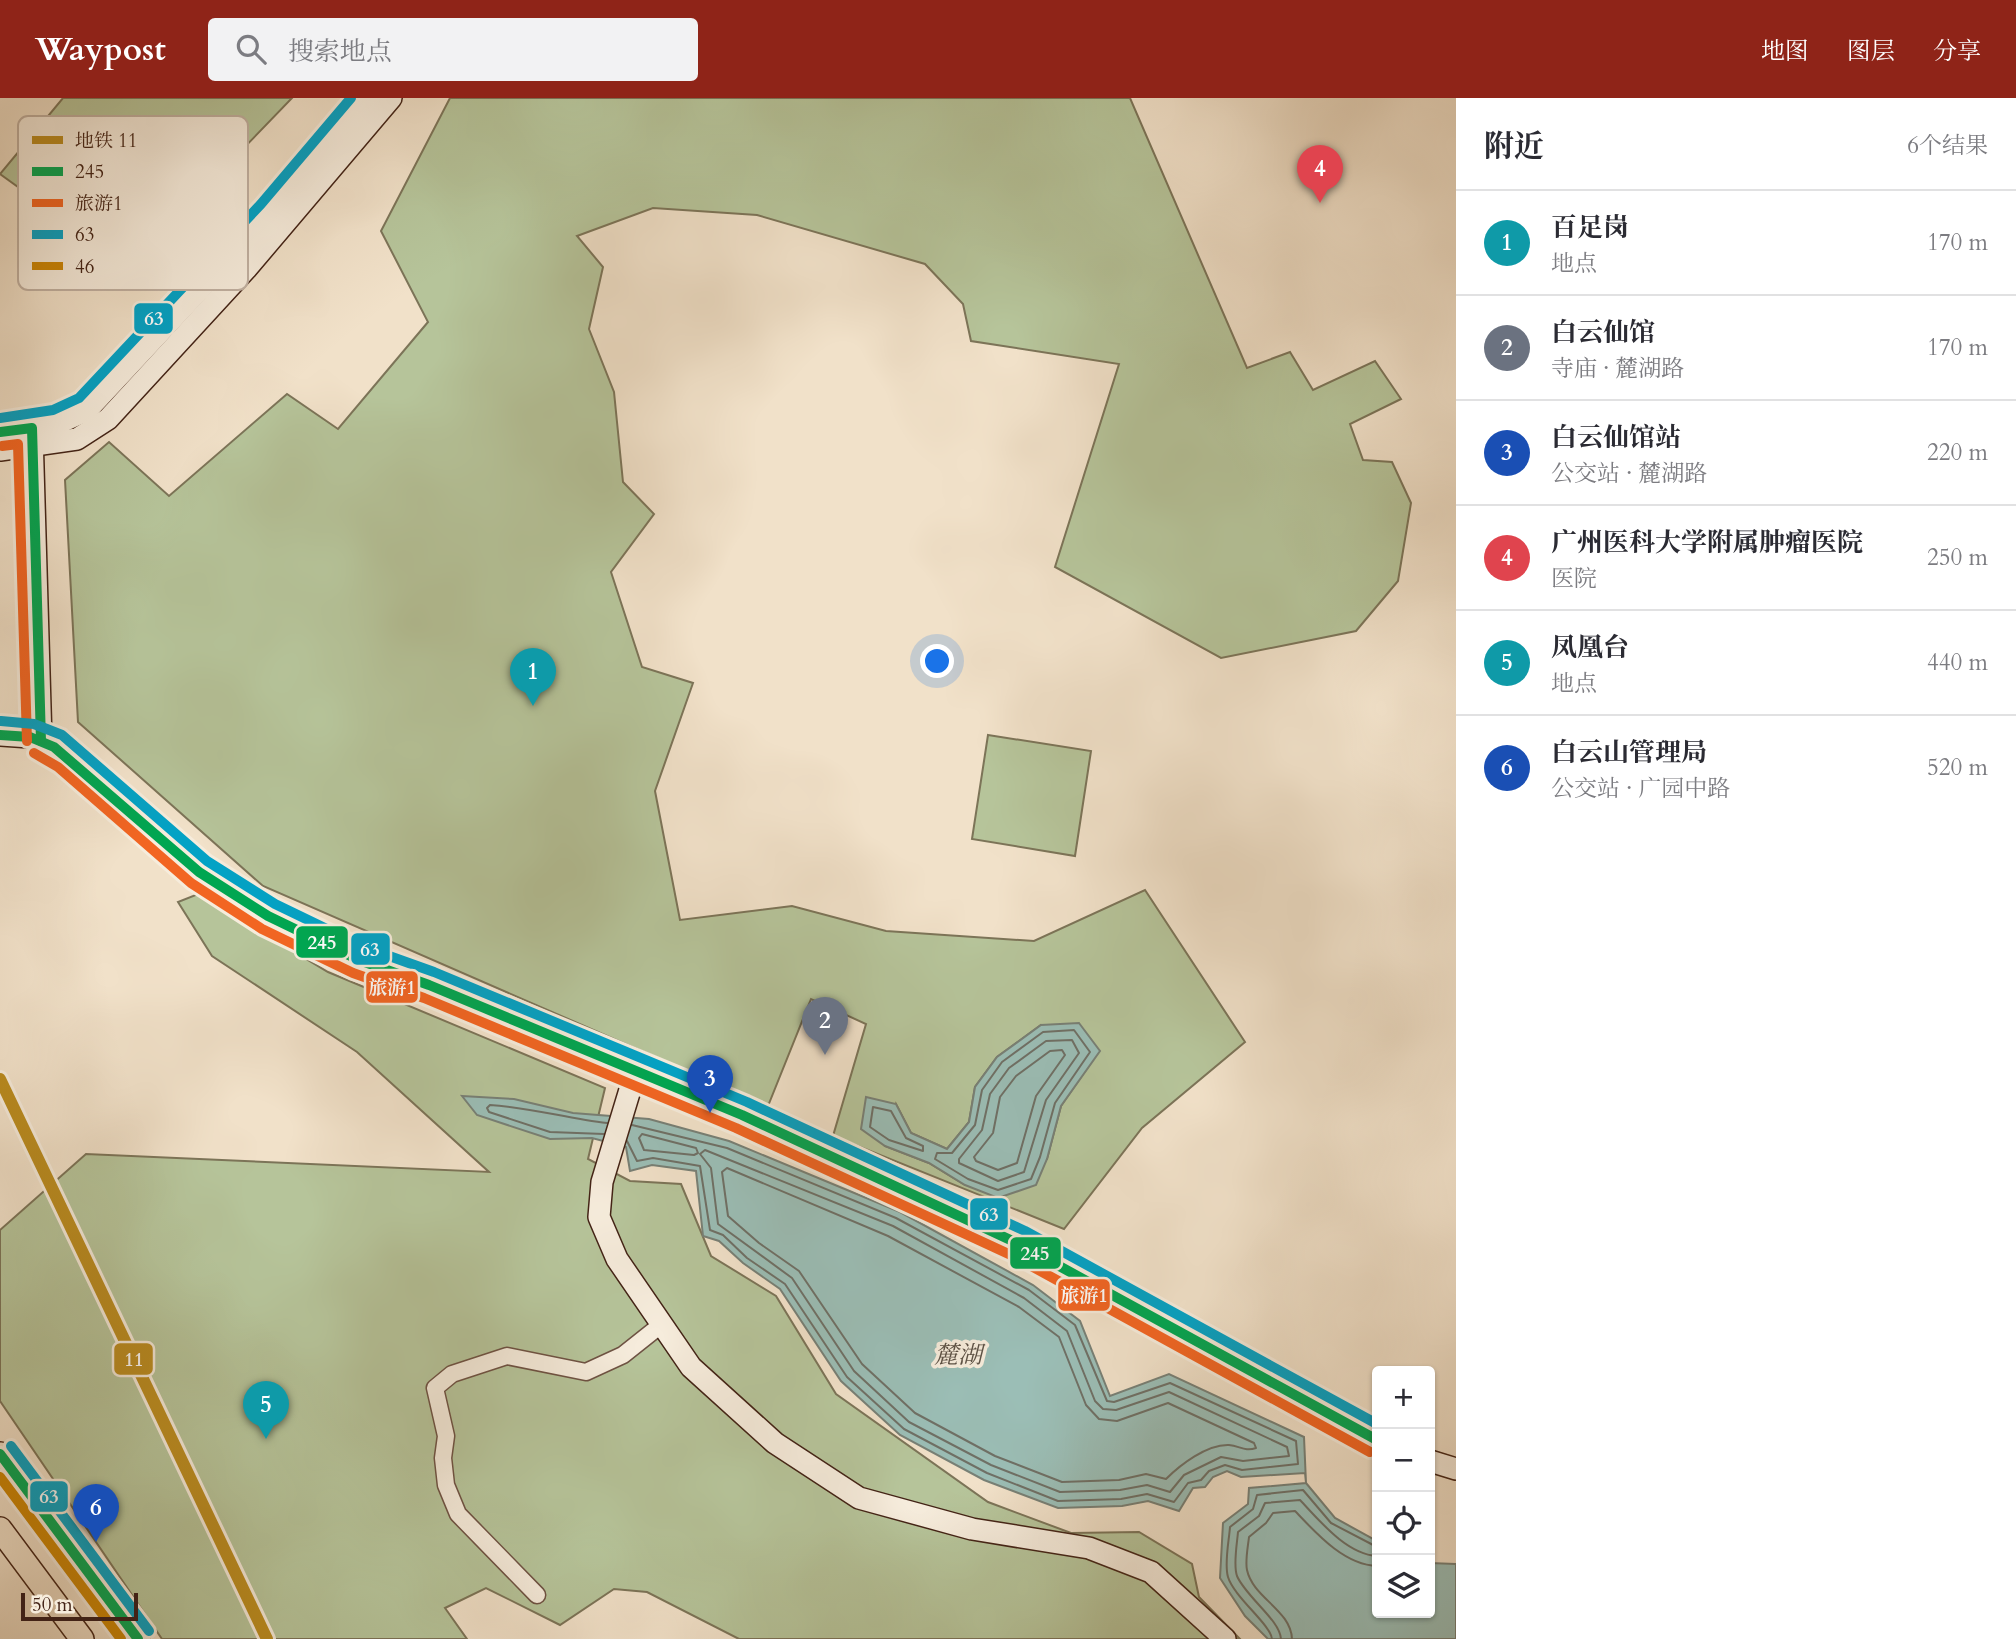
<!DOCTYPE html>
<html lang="zh">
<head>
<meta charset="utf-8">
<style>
  :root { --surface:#fff; --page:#f2f2f3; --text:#2b2b33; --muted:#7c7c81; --line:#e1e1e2; --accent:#8f2418 }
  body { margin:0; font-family:Cardo,"Noto Serif SC",serif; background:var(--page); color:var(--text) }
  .controls { position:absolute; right:21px; bottom:21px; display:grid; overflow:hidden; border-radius:7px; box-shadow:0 2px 5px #0004 }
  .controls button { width:63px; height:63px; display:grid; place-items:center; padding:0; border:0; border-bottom:2px solid var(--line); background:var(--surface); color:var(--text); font:35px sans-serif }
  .scale { position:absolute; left:21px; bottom:18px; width:117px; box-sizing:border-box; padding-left:7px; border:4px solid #432316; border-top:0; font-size:19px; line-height:24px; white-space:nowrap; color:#432316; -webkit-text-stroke:5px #f6ecdc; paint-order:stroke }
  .you { position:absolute; left:938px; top:564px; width:24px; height:24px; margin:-18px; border:5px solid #fff; border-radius:50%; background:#1a73e8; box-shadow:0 0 0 10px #1a73e833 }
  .badge { display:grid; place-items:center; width:46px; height:46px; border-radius:50%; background:var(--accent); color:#fff; font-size:23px; font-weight:700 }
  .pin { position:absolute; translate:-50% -58px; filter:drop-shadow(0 2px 4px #0008) }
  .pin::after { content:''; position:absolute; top:37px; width:24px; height:21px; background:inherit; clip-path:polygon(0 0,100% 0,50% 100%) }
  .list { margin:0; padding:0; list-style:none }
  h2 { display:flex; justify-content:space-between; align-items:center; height:91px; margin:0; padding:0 28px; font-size:30px }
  h2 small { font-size:23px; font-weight:400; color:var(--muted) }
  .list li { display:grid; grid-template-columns:46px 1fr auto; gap:21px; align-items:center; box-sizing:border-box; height:105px; padding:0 28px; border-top:2px solid var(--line) }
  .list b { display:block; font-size:26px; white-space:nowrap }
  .list p { margin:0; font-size:23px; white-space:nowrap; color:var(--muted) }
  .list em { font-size:23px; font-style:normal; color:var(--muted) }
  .icon { flex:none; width:38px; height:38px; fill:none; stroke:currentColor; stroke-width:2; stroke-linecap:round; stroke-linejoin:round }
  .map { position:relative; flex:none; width:1456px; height:1541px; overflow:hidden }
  header { display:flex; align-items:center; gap:42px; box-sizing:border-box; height:98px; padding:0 35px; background:var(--accent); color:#fff }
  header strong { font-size:33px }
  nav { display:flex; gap:38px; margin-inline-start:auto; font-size:24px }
  .search { width:490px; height:63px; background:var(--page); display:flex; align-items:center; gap:18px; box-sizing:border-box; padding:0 24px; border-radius:7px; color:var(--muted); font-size:26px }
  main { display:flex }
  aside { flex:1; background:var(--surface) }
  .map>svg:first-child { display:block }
  .green { fill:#b6c49a; stroke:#7c7458; stroke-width:2; fill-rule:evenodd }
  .water { fill:#9bbeb6; stroke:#788076; stroke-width:2 }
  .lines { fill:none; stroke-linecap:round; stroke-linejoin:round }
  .shore { stroke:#6f7066; stroke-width:2 }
  .street-casing { stroke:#6e5243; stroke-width:19 }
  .secondary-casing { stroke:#432316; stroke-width:24 }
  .primary-casing { stroke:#432316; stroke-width:26 }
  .street { stroke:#f6ecdc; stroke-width:16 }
  .secondary { stroke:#f6ecdc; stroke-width:21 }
  .primary { stroke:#f1e1c9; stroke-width:23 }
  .bus-1-casing { stroke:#f6ecdc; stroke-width:16 }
  .bus-2-casing { stroke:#f6ecdc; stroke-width:16 }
  .bus-3-casing { stroke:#f6ecdc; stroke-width:16 }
  .bus-4-casing { stroke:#f6ecdc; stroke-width:16 }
  .bus-1 { stroke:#00a651; stroke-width:10 }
  .bus-2 { stroke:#f26522; stroke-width:10 }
  .bus-3 { stroke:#03a2c5; stroke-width:10 }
  .bus-4 { stroke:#ca8506; stroke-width:10 }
  .metro-1-casing { stroke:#f6ecdc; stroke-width:18 }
  .metro-1 { stroke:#ba8c20; stroke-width:12 }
  .labels { text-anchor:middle; stroke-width:7; stroke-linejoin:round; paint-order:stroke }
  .water-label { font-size:24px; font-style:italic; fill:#5d5246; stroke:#f6ecdc }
  .key { fill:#f6ecdc; stroke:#c0b0a1; stroke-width:2 }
  .key-label { font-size:19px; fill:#432316 }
  .line-badge { stroke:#f6ecdc; stroke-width:2.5 }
  .badge-label { font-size:19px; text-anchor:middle; font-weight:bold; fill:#fff }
</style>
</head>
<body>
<header>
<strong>Waypost</strong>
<div class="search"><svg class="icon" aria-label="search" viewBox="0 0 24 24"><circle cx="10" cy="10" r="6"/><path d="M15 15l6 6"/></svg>搜索地点</div>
<nav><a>地图</a><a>图层</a><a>分享</a></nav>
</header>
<main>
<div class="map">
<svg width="1456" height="1541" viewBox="0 0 1456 1541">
  <rect width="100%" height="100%" fill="#f1e1c9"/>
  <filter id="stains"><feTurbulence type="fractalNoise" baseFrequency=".00286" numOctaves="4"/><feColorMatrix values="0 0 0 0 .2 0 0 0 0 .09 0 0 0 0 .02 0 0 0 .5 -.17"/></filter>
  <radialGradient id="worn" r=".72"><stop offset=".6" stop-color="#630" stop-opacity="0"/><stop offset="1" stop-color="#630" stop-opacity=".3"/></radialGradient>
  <g class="green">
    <path d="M 63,0 L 292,0 L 129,169 L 0,76 Z"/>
    <path d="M 450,0 L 1130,0 L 1247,270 L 1290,254 L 1313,292 L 1375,263 L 1401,301 L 1350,326 L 1363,362 L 1392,364 L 1411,405 L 1398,483 L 1356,533 L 1221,560 L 1055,469 L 1119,266 L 971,243 L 963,206 L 925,166 L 757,117 L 653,110 L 577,138 L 603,169 L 589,231 L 614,294 L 623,384 L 654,416 L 611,474 L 642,569 L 693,585 L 655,693 L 680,822 L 792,808 L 886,833 L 1034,843 L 1145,792 L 1245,944 L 1142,1030 L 1064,1131 L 833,1038 L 866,926 L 811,901 L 768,1008 L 263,788 L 78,624 L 65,382 L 109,344 L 169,398 L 287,296 L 338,331 L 428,224 L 381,133 ZM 1041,927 L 1099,953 L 1061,1008 L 1047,1061 L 965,1087 L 929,1065 L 885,1048 L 896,1006 L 911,1035 L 947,1051 L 969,1024 L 975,989 L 997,959 Z"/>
    <path d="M 988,637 L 1091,653 L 1075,758 L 972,741 Z"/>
    <path d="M 198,796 L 328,874 L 605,990 L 588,1061 L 630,1083 L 681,1086 L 711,1158 L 776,1198 L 836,1296 L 988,1404 L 1071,1435 L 1139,1434 L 1192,1466 L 1199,1499 L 1240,1541 L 739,1541 L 647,1494 L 614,1491 L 560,1527 L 486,1490 L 445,1510 L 467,1541 L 162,1541 L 0,1303 L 0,1132 L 86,1056 L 489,1074 L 357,954 L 212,858 L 178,804 Z"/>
  </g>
  <g class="water">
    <path d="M 1079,925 L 1100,953 L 1061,1008 L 1047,1061 L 1036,1087 L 998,1100 L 965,1087 L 929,1065 L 885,1048 L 861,1031 L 866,999 L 896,1006 L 911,1035 L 947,1051 L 969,1024 L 975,989 L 997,959 L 1041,927 Z"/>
    <path d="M 462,998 L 514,1001 L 573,1015 L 649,1021 L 729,1043 L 900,1114 L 1033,1187 L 1080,1223 L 1110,1298 L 1169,1276 L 1304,1339 L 1306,1385 L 1335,1420 L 1377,1443 L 1377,1515 L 1430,1515 L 1430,1465 L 1456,1466 L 1456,1541 L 1268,1541 L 1245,1518 L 1220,1480 L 1223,1425 L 1248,1406 L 1249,1390 L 1306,1385 L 1305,1375 L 1241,1379 L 1227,1373 L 1213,1379 L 1205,1389 L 1193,1390 L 1179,1413 L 1148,1403 L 1122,1408 L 1058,1410 L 984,1382 L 900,1337 L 841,1283 L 780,1191 L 743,1165 L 719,1143 L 703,1138 L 696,1073 L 652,1067 L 630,1073 L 626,1049 L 592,1040 L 550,1041 L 477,1017 Z"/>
  </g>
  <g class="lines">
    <g class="shore">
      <path d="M 1074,932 L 1090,954 L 1055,1005 L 1040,1059 L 1031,1081 L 998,1092 L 968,1081 L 935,1061 L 937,1055 L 952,1055 L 975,1027 L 982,992 L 1002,964 L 1043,934 Z"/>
      <path d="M 1072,942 L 1079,955 L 1046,1002 L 1024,1074 L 998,1083 L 959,1065 L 959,1061 L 982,1032 L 990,996 L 1009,970 L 1046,943 Z"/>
      <path d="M 1050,953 L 1062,952 L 1065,957 L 1036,998 L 1017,1065 L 998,1072 L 976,1063 L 974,1059 L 993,1035 L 1000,999 L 1016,978 Z"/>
      <path d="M 873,1009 L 891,1013 L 906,1040 L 923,1048 L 923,1053 L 889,1042 L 870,1029 Z"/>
      <path d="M 604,1036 L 550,1034 L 489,1014 L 487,1010 L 490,1007 C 530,1009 568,1021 607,1025"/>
      <path d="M 642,1036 L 696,1050 L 698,1055 L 694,1057 L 644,1052 L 639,1040 Z"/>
      <path d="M 627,1043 L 637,1063 L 653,1060 L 700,1068 L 710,1132 L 723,1137 L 747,1160 L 785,1186 L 847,1279 L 904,1331 L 987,1375 L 1058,1403 L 1121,1401 L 1147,1396 L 1174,1404 L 1188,1385 L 1201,1382 L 1209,1373 L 1225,1367 L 1242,1372 L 1298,1366 L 1296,1343 L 1170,1285 L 1114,1304 L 1107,1303 L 1075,1227 L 1029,1192 L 896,1120 L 727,1050 L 632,1027"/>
      <path d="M 705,1052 L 893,1128 L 1024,1200 L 1067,1233 L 1095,1303 L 1103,1311 L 1116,1312 L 1169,1294 L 1287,1349 L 1289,1358 L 1243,1363 L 1221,1359 L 1184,1377 L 1170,1394 L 1147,1387 L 1120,1392 L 1060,1394 L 991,1367 L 909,1324 L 854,1273 L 792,1180 L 718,1126 L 711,1070 L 700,1056 Z"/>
      <path d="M 727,1070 L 888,1138 L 1019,1209 L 1059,1239 L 1086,1307 L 1099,1321 L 1117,1323 L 1168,1305 L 1254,1345 L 1256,1350 C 1245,1354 1240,1348 1229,1347 C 1207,1346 1180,1367 1166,1381 L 1146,1376 L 1119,1382 L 1062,1384 L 995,1358 L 915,1315 L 862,1266 L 799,1173 L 759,1145 L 728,1118 L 722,1074 Z"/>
      <path d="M 1272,1541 C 1271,1527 1234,1499 1228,1479 C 1224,1466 1229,1443 1230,1429 L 1253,1411 L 1257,1397 L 1303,1392 L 1331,1425 L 1377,1449"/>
      <path d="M 1281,1541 C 1280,1522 1246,1499 1237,1478 C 1233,1467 1237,1446 1238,1434 L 1259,1418 L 1265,1405 L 1300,1402 C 1319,1422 1346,1456 1377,1458"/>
      <path d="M 1292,1541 C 1291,1512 1253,1500 1247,1472 C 1245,1463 1248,1448 1249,1439 L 1266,1425 L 1273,1415 L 1295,1413 C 1316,1435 1344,1467 1377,1468"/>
    </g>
    <defs>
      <path id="street" d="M 537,1497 L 458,1416 L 446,1387 L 443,1360 L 446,1338 L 435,1290 L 452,1276 L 507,1258 L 586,1274 L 623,1257 L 662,1226"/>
      <g id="secondary">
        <path d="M 0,334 L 57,326 L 87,312 L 271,115 L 369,0"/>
        <path d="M 32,335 L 41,643"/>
        <path d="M 0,352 L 77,341 L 108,321 L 246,171 L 391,0"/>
        <path d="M 0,637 L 30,639 L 54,649 L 199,774 L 268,818 L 359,862 L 429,887 L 742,1017 L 1019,1146 L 1377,1342"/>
        <path d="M 636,972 L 602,1084 L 599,1119 L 617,1161 L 691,1269 L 775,1345 L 859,1400 L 972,1431 L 1089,1450 L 1151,1474 L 1225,1541"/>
        <path d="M 1430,1363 L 1456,1371"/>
      </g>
      <g id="primary">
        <path d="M 0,1356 L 138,1541"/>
        <path d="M 0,1431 L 82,1541"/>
      </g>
    </defs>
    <use href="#street" class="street-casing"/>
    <use href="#secondary" class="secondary-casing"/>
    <use href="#primary" class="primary-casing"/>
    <use href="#street" class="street"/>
    <use href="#secondary" class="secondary"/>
    <use href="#primary" class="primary"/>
    <defs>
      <g id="bus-1">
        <path d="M 0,334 L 32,330 L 41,643"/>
        <path d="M 0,637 L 30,639 L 54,649 L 199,774 L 268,818 L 359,862 L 429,887 L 742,1017 L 1019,1146 L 1377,1342"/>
        <path d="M 0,1356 L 138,1541"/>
      </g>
      <g id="bus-2">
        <path d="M 2,348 L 18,346 L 27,643"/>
        <path d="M 34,655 L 58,669 L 191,785 L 262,831 L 353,875 L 424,900 L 736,1030 L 1013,1158 L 1370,1354"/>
      </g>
      <g id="bus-3">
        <path d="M 0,320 L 53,312 L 79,300 L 261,106 L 351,0"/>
        <path d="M 1,623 L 34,626 L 62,637 L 207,763 L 275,806 L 364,849 L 434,874 L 747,1004 L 1025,1133 L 1377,1326"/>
        <path d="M 11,1348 L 149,1533"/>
      </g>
      <path id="bus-4" d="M 0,1379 L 121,1541"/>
    </defs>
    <use href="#bus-1" class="bus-1-casing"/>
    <use href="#bus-2" class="bus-2-casing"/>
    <use href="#bus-3" class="bus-3-casing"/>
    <use href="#bus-4" class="bus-4-casing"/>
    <use href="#bus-1" class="bus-1"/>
    <use href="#bus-2" class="bus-2"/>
    <use href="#bus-3" class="bus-3"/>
    <use href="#bus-4" class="bus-4"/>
    <defs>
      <path id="metro-1" d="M 0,981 L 267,1541"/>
    </defs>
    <use href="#metro-1" class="metro-1-casing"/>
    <use href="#metro-1" class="metro-1"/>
  </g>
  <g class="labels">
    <g class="water-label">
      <text x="958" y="1265">麓湖</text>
    </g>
  </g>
  <rect x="18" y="18" width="230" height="174" rx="10" class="key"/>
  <rect x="32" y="38" width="31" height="8" fill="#ba8c20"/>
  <rect x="32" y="69" width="31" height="9" fill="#00a651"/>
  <rect x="32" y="101" width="31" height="8" fill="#f26522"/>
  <rect x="32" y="132" width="31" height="9" fill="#03a2c5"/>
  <rect x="32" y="164" width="31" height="8" fill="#ca8506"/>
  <g class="key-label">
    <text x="75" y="49">地铁 11</text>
    <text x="75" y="80">245</text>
    <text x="75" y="112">旅游1</text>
    <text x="75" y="143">63</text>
    <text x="75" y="175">46</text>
  </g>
  <g class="line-badge">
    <rect x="133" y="204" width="41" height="33" rx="7" fill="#03a2c5"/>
    <rect x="295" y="827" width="54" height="34" rx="7" fill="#00a651"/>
    <rect x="350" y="834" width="41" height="34" rx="7" fill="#03a2c5"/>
    <rect x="365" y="872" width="54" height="34" rx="7" fill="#f26522"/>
    <rect x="969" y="1099" width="40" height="34" rx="7" fill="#03a2c5"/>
    <rect x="1009" y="1138" width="53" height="34" rx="7" fill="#00a651"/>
    <rect x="1057" y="1180" width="54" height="34" rx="7" fill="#f26522"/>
    <rect x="113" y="1244" width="41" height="34" rx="7" fill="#ba8c20"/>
    <rect x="29" y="1382" width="40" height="33" rx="7" fill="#03a2c5"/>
  </g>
  <g class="badge-label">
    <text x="154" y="227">63</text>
    <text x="322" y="851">245</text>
    <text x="370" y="858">63</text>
    <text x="392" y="896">旅游1</text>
    <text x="989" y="1123">63</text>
    <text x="1035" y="1162">245</text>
    <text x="1084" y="1204">旅游1</text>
    <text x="134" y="1268">11</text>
    <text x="49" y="1405">63</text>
  </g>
  <rect width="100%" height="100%" filter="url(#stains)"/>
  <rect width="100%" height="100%" fill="url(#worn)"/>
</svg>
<div class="controls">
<button>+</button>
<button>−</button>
<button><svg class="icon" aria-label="locate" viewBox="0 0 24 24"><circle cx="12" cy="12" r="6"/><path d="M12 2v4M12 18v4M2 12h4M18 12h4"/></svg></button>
<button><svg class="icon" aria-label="layers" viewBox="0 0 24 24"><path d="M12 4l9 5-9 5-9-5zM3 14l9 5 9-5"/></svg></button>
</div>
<div class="scale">50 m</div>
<div class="you"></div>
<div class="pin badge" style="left:533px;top:608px;background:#0f9aa8">1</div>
<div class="pin badge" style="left:825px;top:957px;background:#6b7280">2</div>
<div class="pin badge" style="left:710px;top:1015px;background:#1a4fb4">3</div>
<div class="pin badge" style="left:1320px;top:105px;background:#e0444e">4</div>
<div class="pin badge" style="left:266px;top:1341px;background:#0f9aa8">5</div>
<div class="pin badge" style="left:96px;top:1444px;background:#1a4fb4">6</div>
</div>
<aside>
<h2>附近<small>6个结果</small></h2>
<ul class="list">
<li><span class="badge" style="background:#0f9aa8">1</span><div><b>百足岗</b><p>地点</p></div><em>170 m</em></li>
<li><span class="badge" style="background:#6b7280">2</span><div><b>白云仙馆</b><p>寺庙 · 麓湖路</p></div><em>170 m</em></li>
<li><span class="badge" style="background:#1a4fb4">3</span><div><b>白云仙馆站</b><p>公交站 · 麓湖路</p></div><em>220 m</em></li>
<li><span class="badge" style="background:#e0444e">4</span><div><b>广州医科大学附属肿瘤医院</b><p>医院</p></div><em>250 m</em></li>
<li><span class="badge" style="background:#0f9aa8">5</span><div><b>凤凰台</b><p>地点</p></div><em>440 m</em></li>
<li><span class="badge" style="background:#1a4fb4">6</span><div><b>白云山管理局</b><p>公交站 · 广园中路</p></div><em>520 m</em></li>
</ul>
</aside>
</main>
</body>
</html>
